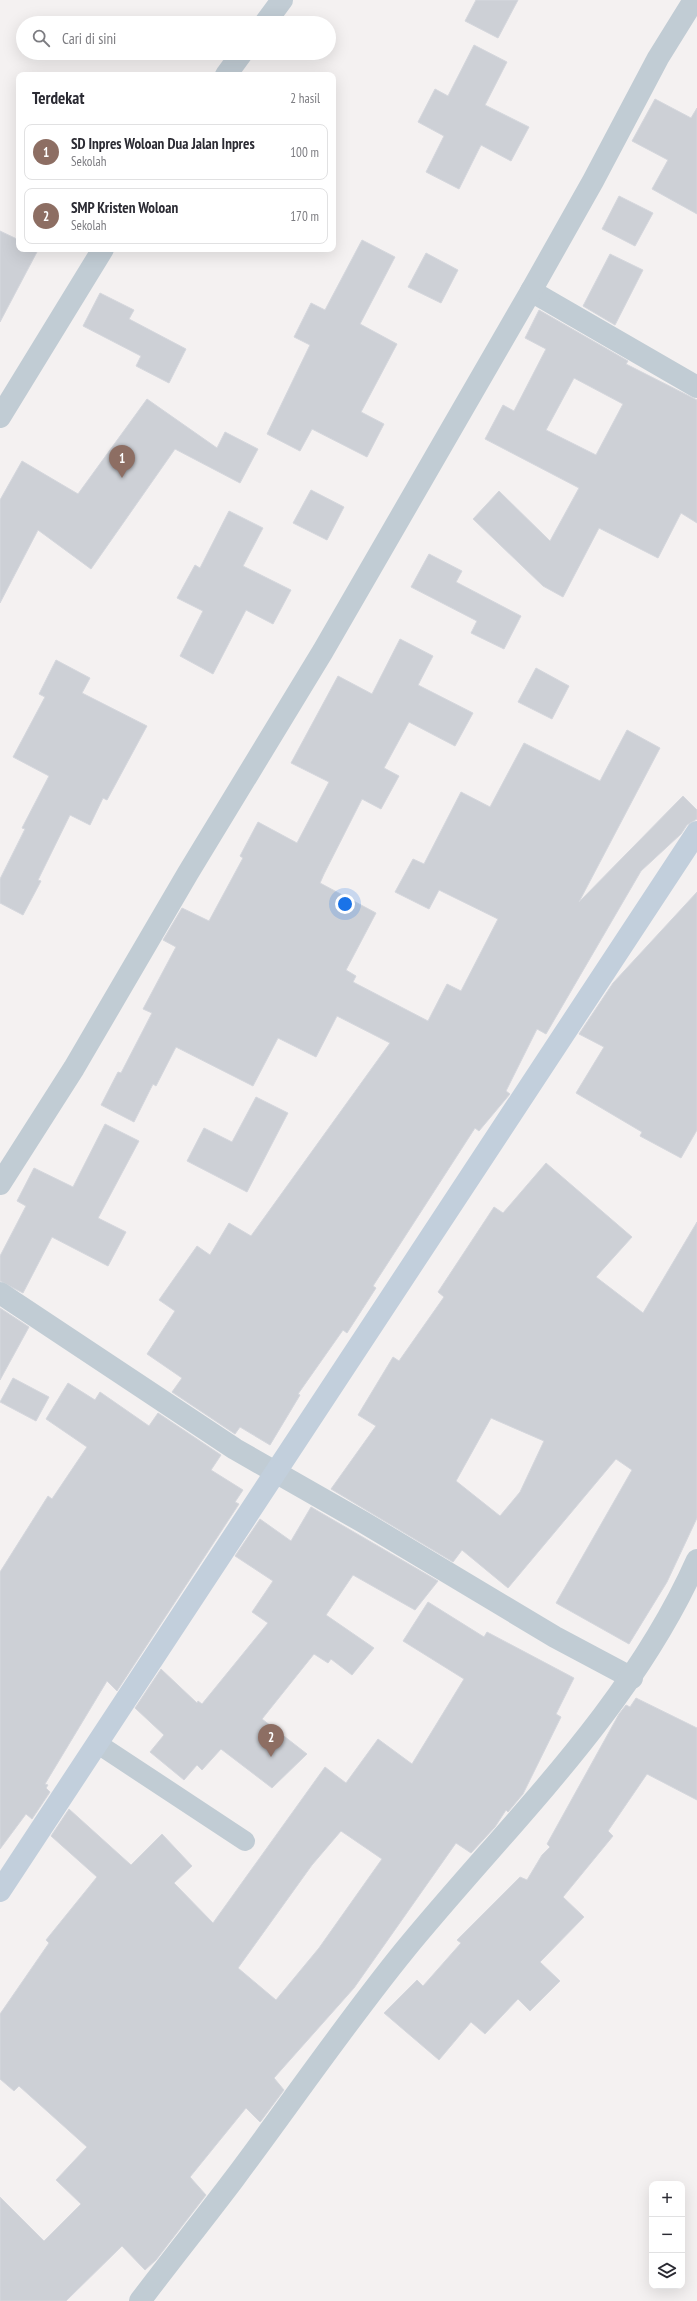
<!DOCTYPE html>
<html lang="id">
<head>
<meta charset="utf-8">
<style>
  :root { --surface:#fff; --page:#f7f7f7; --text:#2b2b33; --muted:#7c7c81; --line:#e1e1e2; --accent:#1a73e8 }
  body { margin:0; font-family:"PT Sans Narrow",sans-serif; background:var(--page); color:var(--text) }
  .controls { position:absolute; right:12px; bottom:12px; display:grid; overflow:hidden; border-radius:8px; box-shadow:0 4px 16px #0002 }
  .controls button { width:36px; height:36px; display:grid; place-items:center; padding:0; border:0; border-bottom:1px solid var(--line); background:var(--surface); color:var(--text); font:20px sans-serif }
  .you { position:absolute; left:345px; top:904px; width:14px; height:14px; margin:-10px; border:3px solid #fff; border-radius:50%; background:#1a73e8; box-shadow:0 0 0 6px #1a73e833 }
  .badge { display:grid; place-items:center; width:26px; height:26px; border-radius:50%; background:var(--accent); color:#fff; font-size:13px; font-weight:700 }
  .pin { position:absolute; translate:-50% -33px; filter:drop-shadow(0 1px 2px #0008) }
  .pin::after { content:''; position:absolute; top:21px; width:14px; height:12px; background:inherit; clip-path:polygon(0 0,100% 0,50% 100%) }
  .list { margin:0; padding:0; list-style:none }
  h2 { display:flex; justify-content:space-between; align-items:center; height:52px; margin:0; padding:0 16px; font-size:17px }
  h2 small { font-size:13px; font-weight:400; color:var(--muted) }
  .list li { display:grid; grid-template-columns:26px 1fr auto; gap:12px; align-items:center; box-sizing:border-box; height:56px; margin:0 8px 8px; padding:0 8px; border:1px solid var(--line); border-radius:8px }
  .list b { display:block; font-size:15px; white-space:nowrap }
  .list p { margin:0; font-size:13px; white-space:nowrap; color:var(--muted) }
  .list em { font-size:13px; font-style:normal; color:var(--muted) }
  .icon { flex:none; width:22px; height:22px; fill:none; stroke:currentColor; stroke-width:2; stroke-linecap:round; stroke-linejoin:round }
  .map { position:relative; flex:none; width:697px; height:2301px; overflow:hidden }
  .search { position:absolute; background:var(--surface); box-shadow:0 4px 16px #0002; left:16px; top:16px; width:320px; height:44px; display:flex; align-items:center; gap:10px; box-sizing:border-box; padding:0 14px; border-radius:22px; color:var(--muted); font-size:15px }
  .panel { position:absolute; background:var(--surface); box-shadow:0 4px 16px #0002; left:16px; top:72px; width:320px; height:180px; border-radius:8px }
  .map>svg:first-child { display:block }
  .building { fill:#cdd0d6; stroke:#d5d7dd; fill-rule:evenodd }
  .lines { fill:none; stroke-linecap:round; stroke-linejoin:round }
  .lane { stroke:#c1ccd4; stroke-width:20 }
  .street { stroke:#c1ccd4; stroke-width:22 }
  .secondary { stroke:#c2cfdc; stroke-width:22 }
</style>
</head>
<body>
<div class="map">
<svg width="697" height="2301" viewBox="0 0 697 2301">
  <rect width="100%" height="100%" fill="#f4f1f1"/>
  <g class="building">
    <path d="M 476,0 L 518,0 L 498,38 L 465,21 Z"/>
    <path d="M 474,45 L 507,62 L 485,105 L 529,127 L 511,161 L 481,145 L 459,189 L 426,172 L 444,136 L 418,122 L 435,89 L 448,96 Z"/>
    <path d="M 655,99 L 691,118 L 697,108 L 697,214 L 652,189 L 668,160 L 632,141 Z"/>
    <path d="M 619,196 L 653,213 L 635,246 L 602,229 Z"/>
    <path d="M 0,231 L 19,240 L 19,249 L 38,250 L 0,322 Z"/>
    <path d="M 362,240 L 395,257 L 360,324 L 397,344 L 361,412 L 384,424 L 367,457 L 312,429 L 300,451 L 267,434 L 310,345 L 294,337 L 311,303 L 325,310 Z"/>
    <path d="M 426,253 L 458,270 L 441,303 L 408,287 Z"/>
    <path d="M 610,254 L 643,270 L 615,325 L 583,306 Z"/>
    <path d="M 100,293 L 134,310 L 129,319 L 186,349 L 169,383 L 136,366 L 141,356 L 83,326 Z"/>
    <path d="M 539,310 L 628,361 L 626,364 L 697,400 L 697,523 L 681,513 L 658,558 L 599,528 L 563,597 L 543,586 L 473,519 L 499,491 L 550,541 L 579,488 L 485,439 L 503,405 L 514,411 L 546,349 L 525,338 ZM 574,378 L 623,404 L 596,455 L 546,430 Z"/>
    <path d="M 147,399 L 217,448 L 225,432 L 258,449 L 240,483 L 175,449 L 91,569 L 38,530 L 0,603 L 0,500 L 22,461 L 78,494 Z"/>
    <path d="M 311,490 L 344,507 L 327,540 L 293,523 Z"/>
    <path d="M 229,511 L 263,528 L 243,566 L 291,590 L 273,624 L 246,610 L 213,674 L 180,656 L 203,611 L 177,598 L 195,565 L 200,568 Z"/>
    <path d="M 429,554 L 462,571 L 456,582 L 521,616 L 504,649 L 471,633 L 477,621 L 411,587 Z"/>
    <path d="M 400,639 L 433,656 L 418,685 L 473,713 L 455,746 L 409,722 L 384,768 L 399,776 L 381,809 L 362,799 L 324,874 L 320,883 L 376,913 L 346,970 L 356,976 L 353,982 L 428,1021 L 447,984 L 461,991 L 498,919 L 439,890 L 429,909 L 395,892 L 413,859 L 424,864 L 461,792 L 490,807 L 524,743 L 600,781 L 627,730 L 660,748 L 579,902 L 683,796 L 697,810 L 697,819 L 687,825 L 681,834 L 641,871 L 546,1034 L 537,1029 L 506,1091 L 510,1094 L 479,1131 L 475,1128 L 373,1286 L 376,1288 L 347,1333 L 343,1330 L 298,1394 L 300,1395 L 270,1445 L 240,1427 L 235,1434 L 172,1392 L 182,1378 L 147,1354 L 175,1311 L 159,1300 L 197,1246 L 210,1255 L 229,1223 L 251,1236 L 390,1043 L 337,1016 L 316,1057 L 278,1038 L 253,1086 L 176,1047 L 156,1086 L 153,1084 L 134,1122 L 101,1105 L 118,1072 L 121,1073 L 152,1013 L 143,1009 L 176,947 L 163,940 L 182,908 L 209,921 L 243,858 L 240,856 L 258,822 L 297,843 L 329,782 L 291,763 L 338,676 L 372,694 Z"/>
    <path d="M 56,660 L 90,678 L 82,693 L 147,726 L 107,800 L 103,798 L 90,825 L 70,815 L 38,880 L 41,881 L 23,915 L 0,903 L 0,879 L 25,829 L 22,828 L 49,776 L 13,757 L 45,697 L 39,694 Z"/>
    <path d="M 536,668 L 569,686 L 552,719 L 518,702 Z"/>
    <path d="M 697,892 L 697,1130 L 681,1158 L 640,1136 L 642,1132 L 576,1093 L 604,1047 L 579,1034 L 613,983 Z"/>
    <path d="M 256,1097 L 288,1113 L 247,1192 L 187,1161 L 204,1128 L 232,1142 Z"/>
    <path d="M 105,1124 L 139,1141 L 98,1218 L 126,1232 L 108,1266 L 52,1237 L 23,1293 L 0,1281 L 0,1256 L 26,1206 L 17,1201 L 34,1168 L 73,1187 Z"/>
    <path d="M 546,1163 L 632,1237 L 596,1277 L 643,1313 L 697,1222 L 697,1518 L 667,1582 L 629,1644 L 556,1603 L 632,1470 L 616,1459 L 508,1588 L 462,1550 L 453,1562 L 331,1489 L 376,1426 L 358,1415 L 393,1357 L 399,1361 L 444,1297 L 438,1292 L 494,1207 L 503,1213 ZM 491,1418 L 544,1441 L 520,1492 L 500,1516 L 456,1481 Z"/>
    <path d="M 0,1308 L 29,1327 L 0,1380 Z"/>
    <path d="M 13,1378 L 49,1397 L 36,1421 L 0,1402 Z"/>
    <path d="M 68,1383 L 95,1400 L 100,1392 L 149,1426 L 158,1413 L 221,1455 L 211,1470 L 243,1490 L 235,1502 L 239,1504 L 117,1691 L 107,1681 L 45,1784 L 48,1785 L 46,1788 L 50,1792 L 32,1819 L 26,1814 L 0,1849 L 0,1572 L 48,1496 L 52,1499 L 87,1447 L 46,1419 Z"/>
    <path d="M 311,1507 L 438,1581 L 415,1610 L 353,1575 L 326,1615 L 374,1648 L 352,1675 L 331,1659 L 328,1663 L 314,1654 L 262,1719 L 307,1754 L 272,1788 L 221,1749 L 202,1770 L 197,1765 L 184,1780 L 150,1752 L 164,1735 L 135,1708 L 161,1669 L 197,1703 L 198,1701 L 202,1704 L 268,1623 L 252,1612 L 273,1581 L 235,1556 L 260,1519 L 291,1541 Z"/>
    <path d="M 428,1602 L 484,1637 L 487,1632 L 574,1678 L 556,1714 L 561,1717 L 523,1794 L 508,1812 L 506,1810 L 495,1827 L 471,1853 L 456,1843 L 354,1988 L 274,2078 L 284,2090 L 261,2121 L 260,2122 L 246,2108 L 190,2177 L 206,2195 L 156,2260 L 145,2270 L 122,2246 L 66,2301 L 0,2301 L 0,2197 L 44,2241 L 81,2204 L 56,2180 L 87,2147 L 19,2086 L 14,2091 L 0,2079 L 0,2014 L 49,1943 L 46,1940 L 97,1877 L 51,1836 L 69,1809 L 131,1865 L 162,1834 L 192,1866 L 174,1883 L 213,1923 L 325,1767 L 346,1783 L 378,1739 L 412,1764 L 464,1679 L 403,1641 ZM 341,1831 L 382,1859 L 319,1948 L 276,2000 L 238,1968 L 312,1865 Z"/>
    <path d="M 636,1698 L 697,1728 L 697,1800 L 647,1774 L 608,1831 L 613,1836 L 563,1897 L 584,1917 L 540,1962 L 560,1981 L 530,2011 L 518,1999 L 485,2034 L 471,2022 L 439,2060 L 384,2013 L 417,1980 L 423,1986 L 461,1943 L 457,1940 L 520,1877 L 527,1880 L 542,1855 L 550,1847 L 547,1844 L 619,1714 L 626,1705 L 630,1707 Z"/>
  </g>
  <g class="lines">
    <path class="lane" d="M 98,1744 L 245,1841"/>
    <g class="street">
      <path d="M 265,23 L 282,0"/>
      <path d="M 226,75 L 242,53"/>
      <path d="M 531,291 L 697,387"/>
      <path d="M 0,417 L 103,249"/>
      <path d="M 0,1184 L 74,1068 L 188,873 L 323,651 L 531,291 L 593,181 L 658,58 L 694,0"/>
      <path d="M 0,1293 L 235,1449 L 363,1522 L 555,1637 L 632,1678"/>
      <path d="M 140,2301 C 171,2260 203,2220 234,2179 C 291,2103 344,2025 404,1951 C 507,1825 630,1711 697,1560"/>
    </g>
    <path class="secondary" d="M 0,1891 L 697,832"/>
  </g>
</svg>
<div class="controls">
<button>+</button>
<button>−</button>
<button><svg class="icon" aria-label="layers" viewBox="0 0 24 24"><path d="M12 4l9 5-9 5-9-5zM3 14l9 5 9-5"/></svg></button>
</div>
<div class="you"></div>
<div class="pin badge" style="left:122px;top:478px;background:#8d6e63">1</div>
<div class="pin badge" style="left:271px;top:1757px;background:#8d6e63">2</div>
<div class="search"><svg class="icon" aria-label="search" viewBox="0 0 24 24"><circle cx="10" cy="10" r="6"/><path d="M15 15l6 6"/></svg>Cari di sini</div>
<section class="panel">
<h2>Terdekat<small>2 hasil</small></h2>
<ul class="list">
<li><span class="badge" style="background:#8d6e63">1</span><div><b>SD Inpres Woloan Dua Jalan Inpres</b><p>Sekolah</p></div><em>100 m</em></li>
<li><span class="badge" style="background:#8d6e63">2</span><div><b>SMP Kristen Woloan</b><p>Sekolah</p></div><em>170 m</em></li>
</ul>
</section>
</div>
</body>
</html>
